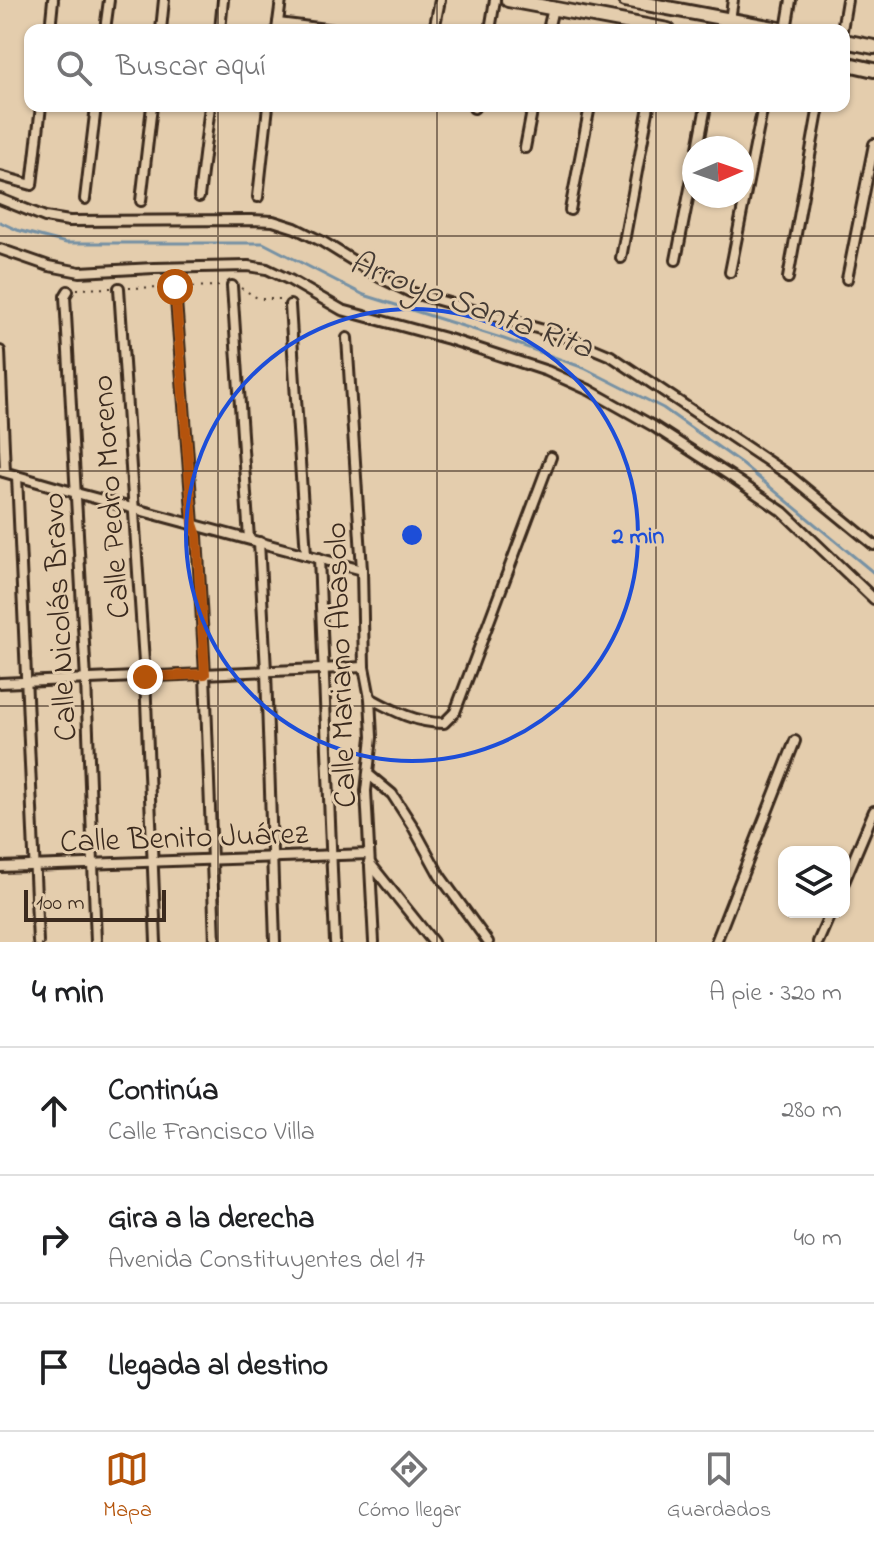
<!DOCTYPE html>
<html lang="es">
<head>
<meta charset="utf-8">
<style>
  :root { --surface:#fff; --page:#f2f2f2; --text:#202124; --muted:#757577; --line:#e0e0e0; --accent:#b45309 }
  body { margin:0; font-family:"Indie Flower",sans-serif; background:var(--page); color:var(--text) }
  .controls { position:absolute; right:24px; bottom:24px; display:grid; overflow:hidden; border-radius:16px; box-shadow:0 2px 6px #0004 }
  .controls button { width:72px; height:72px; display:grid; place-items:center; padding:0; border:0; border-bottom:2px solid var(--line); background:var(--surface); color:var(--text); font:40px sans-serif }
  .compass { position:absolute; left:682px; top:136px; width:72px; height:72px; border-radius:50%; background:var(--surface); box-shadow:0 2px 6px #0004; rotate:88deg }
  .scale { position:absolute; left:24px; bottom:20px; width:142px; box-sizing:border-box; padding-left:8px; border:4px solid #3b2a1e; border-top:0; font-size:22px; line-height:28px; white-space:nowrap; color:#3b2a1e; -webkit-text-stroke:6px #e4cdad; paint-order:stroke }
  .stop { position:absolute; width:24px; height:24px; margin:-18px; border:6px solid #b45309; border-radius:50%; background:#fff }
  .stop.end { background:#b45309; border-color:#fff; box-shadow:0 2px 8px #0008 }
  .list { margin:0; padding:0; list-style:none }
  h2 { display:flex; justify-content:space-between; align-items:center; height:104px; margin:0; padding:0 32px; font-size:34px }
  h2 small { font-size:26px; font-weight:400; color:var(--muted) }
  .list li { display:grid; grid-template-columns:52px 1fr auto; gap:24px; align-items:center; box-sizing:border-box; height:128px; padding:0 32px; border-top:2px solid var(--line) }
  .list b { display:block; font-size:30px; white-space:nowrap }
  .list p { margin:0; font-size:26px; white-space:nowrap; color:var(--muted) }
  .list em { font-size:26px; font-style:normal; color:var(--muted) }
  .icon { flex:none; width:44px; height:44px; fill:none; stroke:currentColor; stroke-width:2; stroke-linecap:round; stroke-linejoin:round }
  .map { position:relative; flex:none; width:874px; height:942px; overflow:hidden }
  .search { position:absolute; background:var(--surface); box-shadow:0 2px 6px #0004; left:24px; right:24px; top:24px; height:88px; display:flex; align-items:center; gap:20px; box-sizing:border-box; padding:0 28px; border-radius:16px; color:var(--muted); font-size:30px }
  .sheet { height:488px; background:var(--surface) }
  nav { display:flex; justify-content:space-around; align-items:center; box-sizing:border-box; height:112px; border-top:2px solid var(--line); background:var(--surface); font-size:22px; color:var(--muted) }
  nav a { display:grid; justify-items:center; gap:4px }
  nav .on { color:var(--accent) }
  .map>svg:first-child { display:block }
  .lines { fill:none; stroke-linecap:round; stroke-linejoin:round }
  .stream { stroke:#7691a4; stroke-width:3 }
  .street-casing { stroke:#3b2a1e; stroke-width:14 }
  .secondary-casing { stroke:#3b2a1e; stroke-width:18 }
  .path { stroke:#3b2a1e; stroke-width:2; stroke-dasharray:2 6; stroke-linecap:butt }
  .street { stroke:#e4cdad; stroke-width:8 }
  .secondary { stroke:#e4cdad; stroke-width:12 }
  .route { stroke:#b45309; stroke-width:10 }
  .grid { fill:none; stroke:#3b2a1e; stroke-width:2; stroke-opacity:0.55 }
  .ring { fill:none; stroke:#1d4ed8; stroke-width:4 }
  .labels { text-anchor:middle; stroke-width:6; stroke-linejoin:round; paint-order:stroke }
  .street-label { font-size:32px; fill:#3b2a1e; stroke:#e4cdad }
  .water-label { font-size:34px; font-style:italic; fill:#453b34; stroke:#e4cdad }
  .centre { fill:#1d4ed8; stroke:#e4cdad; stroke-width:4 }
  .ring-label { font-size:24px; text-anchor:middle; font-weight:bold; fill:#1d4ed8; stroke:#e4cdad; stroke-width:6; stroke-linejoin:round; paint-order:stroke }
</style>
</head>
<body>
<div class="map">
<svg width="874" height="942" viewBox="0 0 874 942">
  <rect width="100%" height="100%" fill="#e4cdad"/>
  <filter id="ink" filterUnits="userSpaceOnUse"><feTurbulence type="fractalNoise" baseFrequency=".0125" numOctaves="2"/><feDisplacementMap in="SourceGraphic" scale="16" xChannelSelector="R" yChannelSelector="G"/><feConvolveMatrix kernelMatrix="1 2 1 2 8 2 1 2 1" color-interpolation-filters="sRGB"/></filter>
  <g filter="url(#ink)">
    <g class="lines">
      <path class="stream" d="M 0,222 L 17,230 L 66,243 L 263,243 L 364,295 L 504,339 L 584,368 L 663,408 L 741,463 L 874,573"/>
      <defs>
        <g id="street">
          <path d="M 730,20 L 733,0"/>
          <path d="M 278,23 L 334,30"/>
          <path d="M 50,30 L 53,0"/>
          <path d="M 105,30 L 109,0"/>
          <path d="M 161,30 L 164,0"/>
          <path d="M 220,30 L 223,0"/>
          <path d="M 277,30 L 281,0"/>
          <path d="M 434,30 L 440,0"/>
          <path d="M 490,30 L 495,0"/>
          <path d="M 548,30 L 553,8"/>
          <path d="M 786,30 L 791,0"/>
          <path d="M 842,30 L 847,0"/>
          <path d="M 474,108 L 475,106"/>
          <path d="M 525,148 L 533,106"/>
          <path d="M 698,148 L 706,106"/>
          <path d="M 0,176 L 32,185 L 41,106"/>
          <path d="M 199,197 L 210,106"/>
          <path d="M 258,197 L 268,106"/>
          <path d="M 0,199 L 45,217 L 69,221 L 251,220 L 273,221 L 295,228 L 323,242 L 381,278 L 410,292 L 561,335 L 611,356 L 790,476 L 874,545"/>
          <path d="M 85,199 L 96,106"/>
          <path d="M 141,201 L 152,106"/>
          <path d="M 570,210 L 590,106"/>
          <path d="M 0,249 L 49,266 L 80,272 L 154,268 L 248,266 L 267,269 L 290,280 L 342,310 L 449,339 L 547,371 L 589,390 L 653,426 L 732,477 L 783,512 L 874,599"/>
          <path d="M 621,258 L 649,106"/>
          <path d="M 676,260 L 694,168"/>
          <path d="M 730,272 L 763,106"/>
          <path d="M 788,278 L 819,106"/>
          <path d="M 847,279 L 874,144"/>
          <path d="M 232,286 L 249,539"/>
          <path d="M 175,287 L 193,524 L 197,536 L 205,674 L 215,942"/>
          <path d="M 119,288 L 145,677 L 156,942"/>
          <path d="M 68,291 L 65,296 L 86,680 L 96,942"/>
          <path d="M 290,305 L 306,555"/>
          <path d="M 347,338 L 362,570 L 364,667 L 370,698 L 372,737 L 366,791 L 374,942"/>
          <path d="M 0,351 L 5,472"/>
          <path d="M 0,471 L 76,493 L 362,570"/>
          <path d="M 17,476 L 38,942"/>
          <path d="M 259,542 L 266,671 L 275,942"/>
          <path d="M 319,558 L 335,942"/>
          <path d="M 0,683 L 364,667"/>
          <path d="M 370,698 C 394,711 416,723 444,723 L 455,712 L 551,457"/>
          <path d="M 368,774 L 392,794 L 412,825 L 440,876 L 488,942"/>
          <path d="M 369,862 L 433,942"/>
          <path d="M 0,867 L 369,854"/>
          <path d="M 844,882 L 874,811"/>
          <path d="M 716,942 L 795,741"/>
          <path d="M 818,942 L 831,912"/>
        </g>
        <g id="secondary">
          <path d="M 508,0 L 668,30"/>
          <path d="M 625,0 L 785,30"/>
          <path d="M 844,41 L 874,47"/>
          <path d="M 844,63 L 874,70"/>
        </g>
      </defs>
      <use href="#street" class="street-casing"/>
      <use href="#secondary" class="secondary-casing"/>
      <g class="path">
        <path d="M 185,287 L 223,286"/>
        <path d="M 129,288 L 167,287"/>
        <path d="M 241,288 L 259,299 L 283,299"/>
        <path d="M 77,289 L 111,288"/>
      </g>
      <use href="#street" class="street"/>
      <use href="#secondary" class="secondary"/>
    </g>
  </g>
  <g class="lines" filter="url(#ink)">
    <path class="route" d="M 145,677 L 205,674 L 197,536 L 193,524 L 175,287"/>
  </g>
  <path class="grid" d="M 218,0 L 218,30M 437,0 L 437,30M 656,0 L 656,30M 218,106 L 218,942M 437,106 L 437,942M 656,106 L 656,942M 0,236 L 874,236M 0,471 L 874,471M 0,706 L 874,706"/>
  <circle class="ring" cx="412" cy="535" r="226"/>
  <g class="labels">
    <g class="street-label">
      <text transform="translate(109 497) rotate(-94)" y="11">Calle Pedro Moreno</text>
      <text transform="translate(58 617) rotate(-93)" y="11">Calle Nicolás Bravo</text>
      <text transform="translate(339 665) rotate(-92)" y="11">Calle Mariano Abasolo</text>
      <text transform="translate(184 836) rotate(-2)" y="11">Calle Benito Juárez</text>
    </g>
    <g class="water-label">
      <text transform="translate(472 303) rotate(20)" y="12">Arroyo Santa Rita</text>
    </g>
  </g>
  <circle cx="412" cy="535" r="12" class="centre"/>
  <g class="ring-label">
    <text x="638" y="543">2 min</text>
  </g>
</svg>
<div class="controls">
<button><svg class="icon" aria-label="layers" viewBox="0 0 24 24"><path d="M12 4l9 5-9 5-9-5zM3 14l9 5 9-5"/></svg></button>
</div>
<svg class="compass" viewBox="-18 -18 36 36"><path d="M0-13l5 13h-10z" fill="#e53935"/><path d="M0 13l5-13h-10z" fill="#757577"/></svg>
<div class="scale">100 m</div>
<div class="stop" style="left:175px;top:287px"></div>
<div class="stop end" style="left:145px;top:677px"></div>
<div class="search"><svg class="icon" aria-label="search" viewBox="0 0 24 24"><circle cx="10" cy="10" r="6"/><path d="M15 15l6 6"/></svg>Buscar aquí</div>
</div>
<section class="sheet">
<h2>4 min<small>A pie · 320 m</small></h2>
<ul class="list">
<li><svg class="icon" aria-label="ahead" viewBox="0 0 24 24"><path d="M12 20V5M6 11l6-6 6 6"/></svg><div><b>Continúa</b><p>Calle Francisco Villa</p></div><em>280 m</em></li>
<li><svg class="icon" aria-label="right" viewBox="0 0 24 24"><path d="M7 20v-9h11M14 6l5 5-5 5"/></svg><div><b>Gira a la derecha</b><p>Avenida Constituyentes del 17</p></div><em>40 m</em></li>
<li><svg class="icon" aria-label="arrive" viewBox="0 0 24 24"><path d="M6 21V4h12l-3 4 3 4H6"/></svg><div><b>Llegada al destino</b></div></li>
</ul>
</section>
<nav>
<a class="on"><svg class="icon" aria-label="map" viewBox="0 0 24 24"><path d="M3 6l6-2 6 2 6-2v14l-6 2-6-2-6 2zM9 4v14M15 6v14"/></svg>Mapa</a>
<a><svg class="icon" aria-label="directions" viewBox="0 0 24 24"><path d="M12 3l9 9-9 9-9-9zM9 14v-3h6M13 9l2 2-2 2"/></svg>Cómo llegar</a>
<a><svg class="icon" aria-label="saved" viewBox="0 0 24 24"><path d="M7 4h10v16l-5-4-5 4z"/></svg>Guardados</a>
</nav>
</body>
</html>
